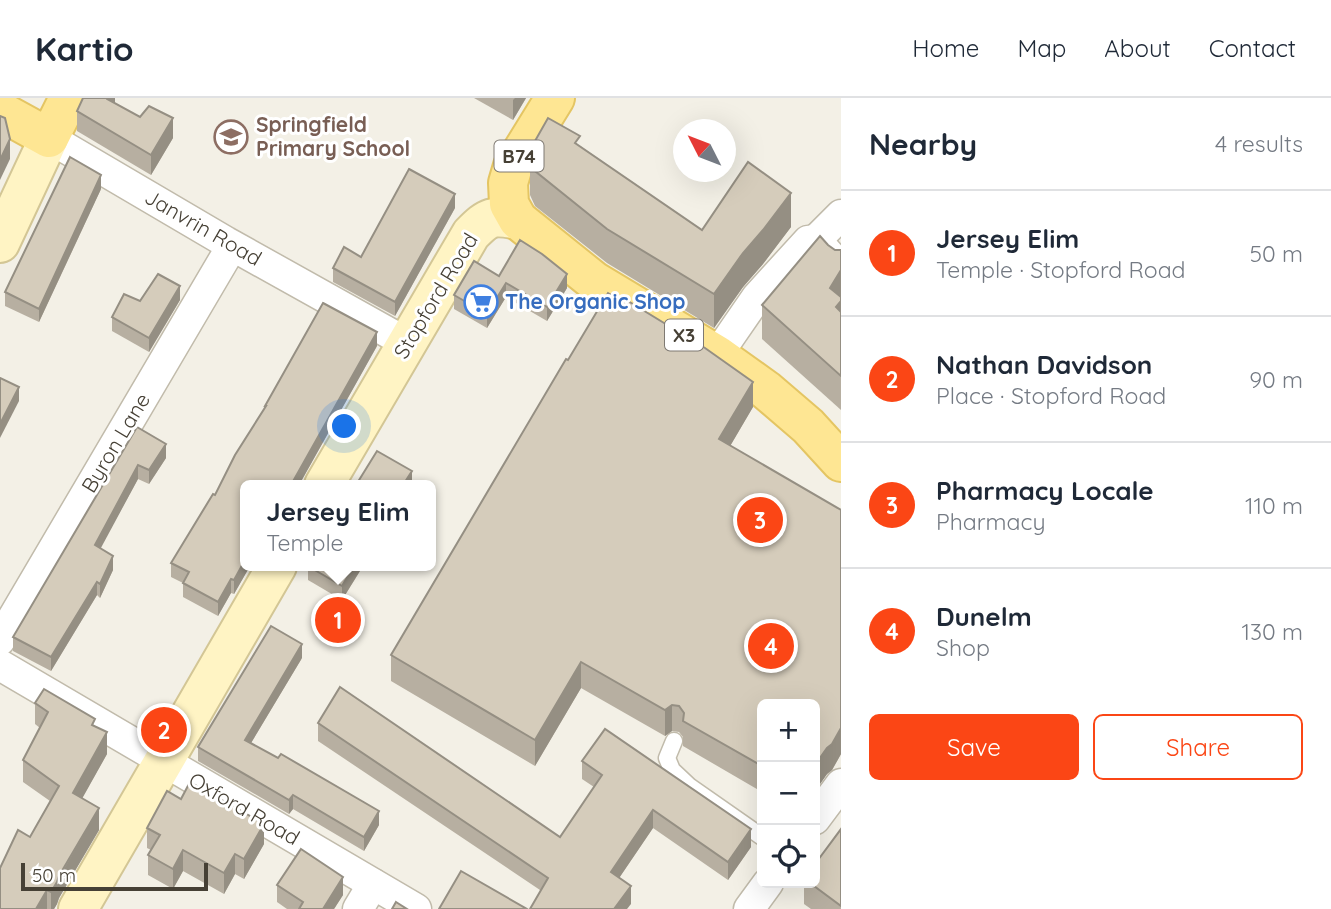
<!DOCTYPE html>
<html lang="en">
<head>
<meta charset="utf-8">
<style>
  :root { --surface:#fff; --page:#f2f2f3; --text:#1f2937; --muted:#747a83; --line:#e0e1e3; --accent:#fb4615 }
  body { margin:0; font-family:Quicksand,sans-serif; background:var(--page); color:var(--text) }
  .controls { position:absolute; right:21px; bottom:21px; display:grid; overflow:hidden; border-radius:10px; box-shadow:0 7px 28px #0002 }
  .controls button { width:63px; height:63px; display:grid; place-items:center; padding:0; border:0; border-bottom:2px solid var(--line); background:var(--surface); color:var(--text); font:35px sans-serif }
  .compass { position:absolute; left:673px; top:21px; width:63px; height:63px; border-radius:50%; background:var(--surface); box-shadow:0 7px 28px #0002; rotate:312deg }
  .scale { position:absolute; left:21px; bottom:18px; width:187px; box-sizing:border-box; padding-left:7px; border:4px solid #464035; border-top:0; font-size:19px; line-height:24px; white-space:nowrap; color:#464035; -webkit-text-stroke:5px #fff; paint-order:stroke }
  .you { position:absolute; left:345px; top:329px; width:24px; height:24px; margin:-18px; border:5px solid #fff; border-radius:50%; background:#1a73e8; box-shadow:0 0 0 10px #1a73e833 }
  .badge { display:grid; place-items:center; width:46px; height:46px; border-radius:50%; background:var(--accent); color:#fff; font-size:23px; font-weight:700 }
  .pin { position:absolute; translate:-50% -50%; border:4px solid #fff; box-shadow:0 2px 7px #0006 }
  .popup { position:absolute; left:240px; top:382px; width:196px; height:91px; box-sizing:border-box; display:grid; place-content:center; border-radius:10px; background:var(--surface); filter:drop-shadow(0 2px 5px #0005); font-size:23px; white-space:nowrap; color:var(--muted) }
  .popup b { font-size:26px; color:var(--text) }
  .popup::after { content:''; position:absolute; left:50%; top:100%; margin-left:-14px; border:14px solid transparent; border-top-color:var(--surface) }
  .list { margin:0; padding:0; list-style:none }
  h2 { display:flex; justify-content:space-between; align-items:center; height:91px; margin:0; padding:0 28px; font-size:30px }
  h2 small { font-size:23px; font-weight:400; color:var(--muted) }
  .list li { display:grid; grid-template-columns:46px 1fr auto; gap:21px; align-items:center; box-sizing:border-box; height:126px; padding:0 28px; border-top:2px solid var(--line) }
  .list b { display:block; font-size:26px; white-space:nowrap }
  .list p { margin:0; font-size:23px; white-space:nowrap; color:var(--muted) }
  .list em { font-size:23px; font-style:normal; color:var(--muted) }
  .actions { display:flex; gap:14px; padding:21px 28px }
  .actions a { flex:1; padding:16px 0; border:2px solid var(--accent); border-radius:10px; text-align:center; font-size:24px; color:var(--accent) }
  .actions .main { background:var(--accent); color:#fff }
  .icon { flex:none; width:38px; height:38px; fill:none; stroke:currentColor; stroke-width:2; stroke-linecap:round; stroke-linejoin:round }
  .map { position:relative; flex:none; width:841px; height:811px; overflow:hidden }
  header { display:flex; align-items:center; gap:42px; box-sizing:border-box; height:98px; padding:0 35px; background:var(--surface); border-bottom:2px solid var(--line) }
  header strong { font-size:33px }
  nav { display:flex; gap:38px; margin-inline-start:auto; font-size:24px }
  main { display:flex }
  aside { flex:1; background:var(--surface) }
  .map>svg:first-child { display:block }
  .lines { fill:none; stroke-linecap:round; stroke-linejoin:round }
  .lane-casing { stroke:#c1bbab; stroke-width:19 }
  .street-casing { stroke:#c1bbab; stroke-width:33 }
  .secondary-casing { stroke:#d3c695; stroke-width:42 }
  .primary-casing { stroke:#e4c563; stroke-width:42 }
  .lane { stroke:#fff; stroke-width:16 }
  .street { stroke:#fff; stroke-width:30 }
  .secondary { stroke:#fff4c4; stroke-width:38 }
  .primary { stroke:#fee693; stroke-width:38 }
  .wall { fill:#b7afa1 }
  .shaded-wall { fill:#958f83 }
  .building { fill:#d5ccbb; stroke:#958f83; stroke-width:2 }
  .labels { text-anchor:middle; stroke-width:6; stroke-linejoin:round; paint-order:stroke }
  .shield { fill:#fff; stroke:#7e7972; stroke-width:2 }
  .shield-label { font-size:19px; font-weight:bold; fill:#464035 }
  .education-label { font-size:21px; font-weight:bold; fill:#785e54; stroke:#fff; text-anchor:start }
  .street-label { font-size:21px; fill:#464035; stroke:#fff }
  .shop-label { font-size:21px; font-weight:bold; fill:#366cbe; stroke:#fff; text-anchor:start }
</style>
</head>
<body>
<header>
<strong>Kartio</strong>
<nav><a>Home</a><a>Map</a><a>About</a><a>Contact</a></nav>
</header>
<main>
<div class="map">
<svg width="841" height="811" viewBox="0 0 841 811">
  <rect width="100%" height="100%" fill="#f3f0e6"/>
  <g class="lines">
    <defs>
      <path id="lane" d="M 674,643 L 667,660 L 672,672 L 689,688 L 762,739"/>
      <g id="street">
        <path d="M 49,40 L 226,144 L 407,245"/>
        <path d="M 816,142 L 841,117"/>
        <path d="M 717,257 L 757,199 L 808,143 L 816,142 L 841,170"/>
        <path d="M 0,542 L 232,148"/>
        <path d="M 0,567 L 416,811"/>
        <path d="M 815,721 L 841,686"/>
        <path d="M 358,811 L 373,786"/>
        <path d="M 749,811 L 768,785"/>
      </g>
      <g id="secondary">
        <path d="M 0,145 L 49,40"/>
        <path d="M 324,387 L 471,136 C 489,118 492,117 518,122"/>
        <path d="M 78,811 L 277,468"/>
      </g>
      <g id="primary">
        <path d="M 555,0 L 513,68 L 508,85 L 509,106 L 518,122 L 594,183 L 717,257 L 766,292 L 808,328 L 841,364"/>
        <path d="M 0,13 L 49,40 L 69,0"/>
      </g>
    </defs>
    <use href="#lane" class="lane-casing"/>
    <use href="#street" class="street-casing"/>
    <use href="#secondary" class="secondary-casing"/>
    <use href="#primary" class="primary-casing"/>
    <use href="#lane" class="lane"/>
    <use href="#street" class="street"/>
    <use href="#secondary" class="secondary"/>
    <use href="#primary" class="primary"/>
  </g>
  <g class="wall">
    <path d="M 115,0 L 115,6 L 140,19 L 173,40 L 151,77 L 77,33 L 77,13 Z"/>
    <path d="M 474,0 L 526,0 L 513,22 Z"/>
    <path d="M 580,48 L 702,132 L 791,129 L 763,166 L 743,189 L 714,230 L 607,165 L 535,108 L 530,97 L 530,63 Z"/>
    <path d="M 101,91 L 39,224 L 5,208 L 5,194 Z"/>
    <path d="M 455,110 L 395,218 L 333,184 L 333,170 L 361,159 Z"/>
    <path d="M 835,152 L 841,152 L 841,312 L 762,241 L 762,207 Z"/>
    <path d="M 499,178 L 567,190 L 547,223 L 506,199 L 487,230 L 454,211 L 454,197 Z"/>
    <path d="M 608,195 L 622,203 L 623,200 L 705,250 L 753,284 L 753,309 L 730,348 L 841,412 L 841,656 L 832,672 L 827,676 L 815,693 L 815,606 L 762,606 L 762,694 L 683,648 L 683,639 L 679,634 L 672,633 L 665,638 L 581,590 L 535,668 L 391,583 L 391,557 L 566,261 L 568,262 Z"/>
    <path d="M 180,202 L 149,254 L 112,233 L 112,219 L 140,203 Z"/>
    <path d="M 377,248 L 299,387 L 245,387 L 245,468 L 250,468 L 234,496 L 231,495 L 218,518 L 183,499 L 183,485 L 171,479 L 171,465 L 215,397 L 265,310 L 265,308 Z"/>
    <path d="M 137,329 L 166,360 L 149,386 L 138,381 L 100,450 L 113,472 L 100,500 L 97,497 L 51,573 L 13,553 L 13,539 Z"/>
    <path d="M 308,468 L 363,468 L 342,502 L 308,482 Z"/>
    <path d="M 302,560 L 251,645 L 379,727 L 364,753 L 293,711 L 289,716 L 198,663 L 198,649 Z"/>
    <path d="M 35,605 L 95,628 L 107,656 L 82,700 L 99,732 L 59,800 L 57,806 L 54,811 L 0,811 L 30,739 L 50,703 L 23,684 L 23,662 L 40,630 L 35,626 Z"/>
    <path d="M 318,625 L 560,739 L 594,689 L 582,681 L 582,663 L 751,749 L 728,782 L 653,730 L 619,780 L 631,806 L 540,792 L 318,643 Z"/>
    <path d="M 147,730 L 264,746 L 244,781 L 235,776 L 224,796 L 183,773 L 173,791 L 148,777 L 148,757 L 151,752 L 147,750 Z"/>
    <path d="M 841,731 L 841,811 L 811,811 L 804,806 L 804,785 L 815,785 Z"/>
    <path d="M 277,787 L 343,797 L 334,811 L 287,811 L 277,804 Z"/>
  </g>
  <g class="shaded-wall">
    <path d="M 107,0 L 115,0 L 115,5 L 107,21 Z"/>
    <path d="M 515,0 L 526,0 L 513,22 L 513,2 Z"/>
    <path d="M 173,20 L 173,40 L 151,77 L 151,57 Z"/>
    <path d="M 10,41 L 10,61 L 0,82 L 0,62 Z"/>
    <path d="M 101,77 L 101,91 L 39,224 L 39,211 Z"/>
    <path d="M 791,95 L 791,129 L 763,166 L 743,189 L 714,230 L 714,196 L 743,155 Z"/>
    <path d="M 455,96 L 455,110 L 395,218 L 395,204 Z"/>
    <path d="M 841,172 L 841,237 L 830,190 Z"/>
    <path d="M 567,176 L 567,190 L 547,223 L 547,209 Z"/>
    <path d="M 506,185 L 506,199 L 487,230 L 487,216 Z"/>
    <path d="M 180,188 L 180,202 L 149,254 L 149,240 Z"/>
    <path d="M 377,234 L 377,248 L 299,387 L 291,387 Z"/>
    <path d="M 753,284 L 753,309 L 719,367 L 719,341 Z"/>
    <path d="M 19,289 L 19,303 L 0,340 L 0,326 Z"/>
    <path d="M 166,346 L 166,360 L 149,386 L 149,372 Z"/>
    <path d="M 138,367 L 138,381 L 95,461 L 95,447 Z"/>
    <path d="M 412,373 L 412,387 L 403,387 Z"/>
    <path d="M 113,458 L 113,472 L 100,500 L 100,486 Z"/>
    <path d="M 245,462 L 245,468 L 250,468 L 234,496 L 234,482 Z"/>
    <path d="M 354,468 L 363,468 L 342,502 L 342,488 Z"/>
    <path d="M 231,481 L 231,495 L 218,518 L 218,504 Z"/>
    <path d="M 97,484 L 97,497 L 51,573 L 51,559 Z"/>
    <path d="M 302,546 L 302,560 L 245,655 L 245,642 Z"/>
    <path d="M 581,564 L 581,590 L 535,668 L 535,642 Z"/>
    <path d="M 672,607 L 672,633 L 665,638 L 665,612 Z"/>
    <path d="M 841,630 L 841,656 L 832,672 L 827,676 L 815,693 L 815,667 Z"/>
    <path d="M 107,634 L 107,656 L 73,717 L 73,695 Z"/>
    <path d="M 293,697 L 293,711 L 289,716 L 289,702 Z"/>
    <path d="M 99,710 L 99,732 L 59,800 L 57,806 L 54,811 L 51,811 L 51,794 Z"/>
    <path d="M 653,712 L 653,730 L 611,792 L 611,774 Z"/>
    <path d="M 379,713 L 379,727 L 364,753 L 364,739 Z"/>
    <path d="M 264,726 L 264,746 L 244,781 L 244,761 Z"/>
    <path d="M 751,731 L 751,749 L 728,782 L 728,764 Z"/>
    <path d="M 183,752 L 183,773 L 173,791 L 173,771 Z"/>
    <path d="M 235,756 L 235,776 L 224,796 L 224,775 Z"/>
    <path d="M 343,779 L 343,797 L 334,811 L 323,811 Z"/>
    <path d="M 631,788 L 631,806 L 627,811 L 614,811 Z"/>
    <path d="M 47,792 L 47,811 L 36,811 Z"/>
  </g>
  <g class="building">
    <path d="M 83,0 L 107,0 L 107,1 L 140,19 L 149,8 L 173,20 L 151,57 L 77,13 Z"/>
    <path d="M 0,18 L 5,20 L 10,41 L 0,62 Z"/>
    <path d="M 548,20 L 580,38 L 575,45 L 702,132 L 748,64 L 791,95 L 763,132 L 743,155 L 714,196 L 607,131 L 535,73 L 530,63 L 531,50 Z"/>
    <path d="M 70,59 L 101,77 L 39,211 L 5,194 Z"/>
    <path d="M 409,71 L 455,96 L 395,204 L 333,170 L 344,149 L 361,159 Z"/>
    <path d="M 820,138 L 828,147 L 835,152 L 841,152 L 841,172 L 830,190 L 841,199 L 841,203 L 836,209 L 841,214 L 841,278 L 762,207 Z"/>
    <path d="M 520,142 L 542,156 L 567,176 L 547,209 L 506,185 L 487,216 L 454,197 L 474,163 L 499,178 Z"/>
    <path d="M 158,176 L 180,188 L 149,240 L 112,219 L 124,196 L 140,203 Z"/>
    <path d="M 608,195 L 622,203 L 623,200 L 705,250 L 753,284 L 719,341 L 841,412 L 841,630 L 832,646 L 827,650 L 815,667 L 815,606 L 762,606 L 762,668 L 683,623 L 684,615 L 679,608 L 672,607 L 665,612 L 581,564 L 535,642 L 391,557 L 566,261 L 568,262 Z"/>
    <path d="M 323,205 L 377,234 L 291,387 L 245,387 L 245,462 L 234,482 L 231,481 L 218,504 L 183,485 L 189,474 L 171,465 L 213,396 L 215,397 L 235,357 L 266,308 L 265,308 Z"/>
    <path d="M 0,280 L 19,289 L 0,326 Z"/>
    <path d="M 137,329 L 166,346 L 149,372 L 138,367 L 95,447 L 113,458 L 100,486 L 97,484 L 51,559 L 13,539 Z"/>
    <path d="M 377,353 L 412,373 L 403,387 L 356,387 Z"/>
    <path d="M 308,468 L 354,468 L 342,488 Z"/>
    <path d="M 271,528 L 302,546 L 245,642 L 278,660 L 281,656 L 379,713 L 364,739 L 293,697 L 289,702 L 198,649 Z"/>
    <path d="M 340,589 L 560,739 L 602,677 L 582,663 L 605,631 L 751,731 L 728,764 L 653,712 L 611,774 L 631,788 L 614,811 L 530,811 L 548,780 L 318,625 Z"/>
    <path d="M 44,591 L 95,621 L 92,627 L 107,634 L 73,695 L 99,710 L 59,778 L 57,784 L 51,794 L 47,792 L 36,811 L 0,811 L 0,770 L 18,732 L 30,739 L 59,688 L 23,662 L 48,614 L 35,605 Z"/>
    <path d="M 190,684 L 264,726 L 244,761 L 235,756 L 224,775 L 183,752 L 173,771 L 148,757 L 160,737 L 147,730 L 167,693 L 181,701 Z"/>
    <path d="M 841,731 L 841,808 L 810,785 L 815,785 L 815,766 Z"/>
    <path d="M 301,751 L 343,779 L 323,811 L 299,811 L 303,804 L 277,787 Z"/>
    <path d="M 461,773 L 527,811 L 439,811 Z"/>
    <path d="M 396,804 L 407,811 L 392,811 Z"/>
  </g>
  <defs>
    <symbol id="school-ring" viewBox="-11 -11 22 22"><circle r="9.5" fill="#fff" stroke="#8d6e63" stroke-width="1.5"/><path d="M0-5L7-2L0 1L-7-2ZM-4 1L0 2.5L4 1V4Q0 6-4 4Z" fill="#8d6e63"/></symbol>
    <symbol id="supermarket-ring" viewBox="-11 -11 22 22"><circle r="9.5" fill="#fff" stroke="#3f7fe0" stroke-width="1.5"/><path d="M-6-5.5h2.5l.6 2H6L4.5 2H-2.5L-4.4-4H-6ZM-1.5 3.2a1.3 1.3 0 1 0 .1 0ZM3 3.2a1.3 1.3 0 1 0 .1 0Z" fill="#3f7fe0"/></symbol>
  </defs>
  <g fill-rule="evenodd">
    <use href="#school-ring" x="212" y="20" width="38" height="38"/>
    <use href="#supermarket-ring" x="462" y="185" width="38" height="38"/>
  </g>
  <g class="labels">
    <g class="shield">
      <rect x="494.5" y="42.5" width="49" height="31" rx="5"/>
      <rect x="665" y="221.5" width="38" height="31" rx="5"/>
    </g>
    <g class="shield-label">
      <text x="519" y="65">B74</text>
      <text x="684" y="244">X3</text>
    </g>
    <g class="education-label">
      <text x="256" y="34">Springfield<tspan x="256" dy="24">Primary School</tspan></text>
    </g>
    <g class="street-label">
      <text transform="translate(203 130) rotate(30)" y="7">Janvrin Road</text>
      <text transform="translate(436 198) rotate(-59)" y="7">Stopford Road</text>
      <text transform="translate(116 345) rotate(-59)" y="7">Byron Lane</text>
      <text transform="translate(244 711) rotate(30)" y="7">Oxford Road</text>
    </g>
    <g class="shop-label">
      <text x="505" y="211">The Organic Shop</text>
    </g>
  </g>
</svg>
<div class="controls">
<button>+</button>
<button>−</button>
<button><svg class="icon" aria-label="locate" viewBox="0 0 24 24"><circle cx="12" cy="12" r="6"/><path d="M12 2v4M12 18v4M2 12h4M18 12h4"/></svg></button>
</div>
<svg class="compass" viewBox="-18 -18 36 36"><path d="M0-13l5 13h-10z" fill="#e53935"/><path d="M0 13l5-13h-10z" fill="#747a83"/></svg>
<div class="scale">50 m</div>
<div class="you"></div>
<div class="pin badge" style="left:338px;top:522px">1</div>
<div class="popup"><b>Jersey Elim</b>Temple</div>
<div class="pin badge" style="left:164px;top:632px">2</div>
<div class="pin badge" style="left:760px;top:422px">3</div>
<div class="pin badge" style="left:771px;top:548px">4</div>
</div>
<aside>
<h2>Nearby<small>4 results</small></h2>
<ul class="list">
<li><span class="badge">1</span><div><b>Jersey Elim</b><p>Temple · Stopford Road</p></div><em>50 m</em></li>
<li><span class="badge">2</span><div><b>Nathan Davidson</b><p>Place · Stopford Road</p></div><em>90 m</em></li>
<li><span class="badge">3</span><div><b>Pharmacy Locale</b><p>Pharmacy</p></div><em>110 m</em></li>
<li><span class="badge">4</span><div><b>Dunelm</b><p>Shop</p></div><em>130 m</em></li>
</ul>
<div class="actions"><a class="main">Save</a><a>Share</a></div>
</aside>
</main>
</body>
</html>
